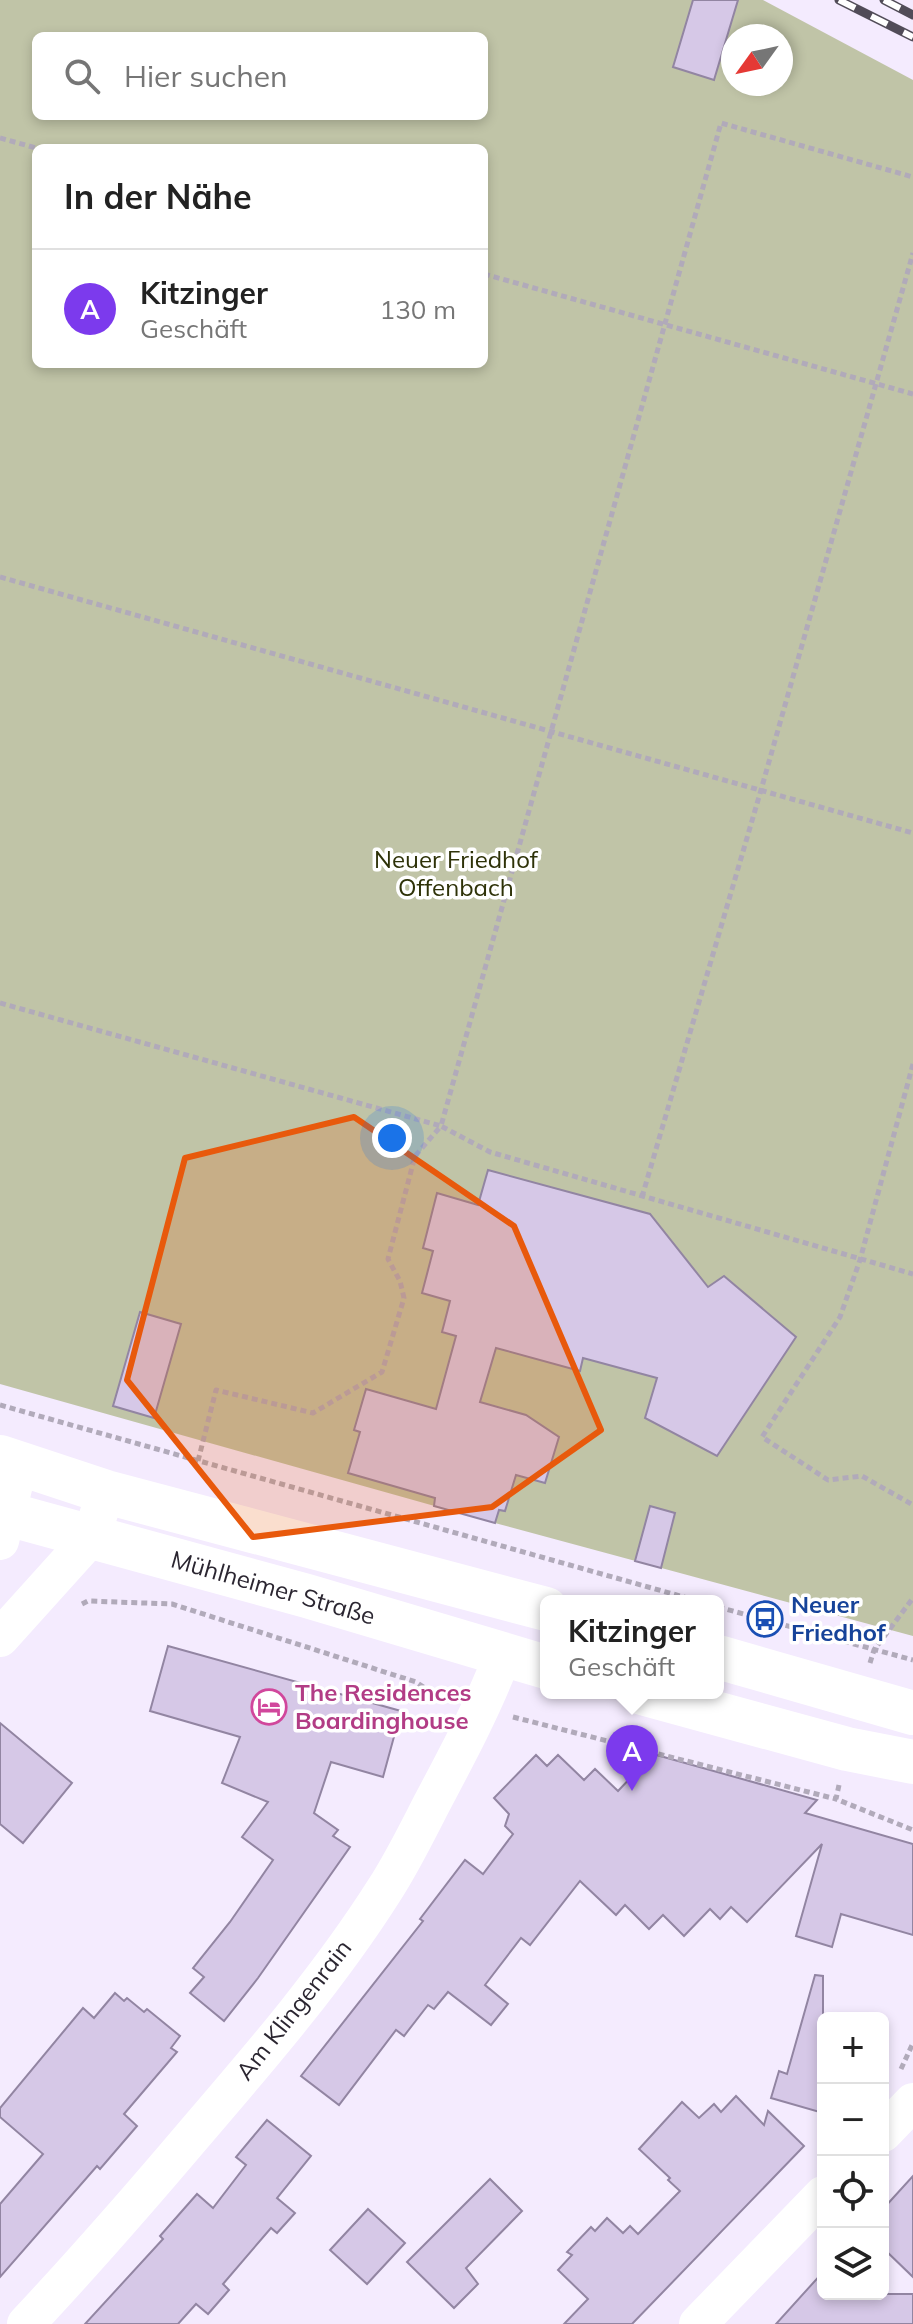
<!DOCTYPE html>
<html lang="de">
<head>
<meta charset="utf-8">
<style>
  :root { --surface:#fff; --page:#f6f6f6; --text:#222; --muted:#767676; --line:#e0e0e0; --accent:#7c3aed }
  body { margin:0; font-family:Mulish,sans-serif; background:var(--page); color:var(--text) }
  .controls { position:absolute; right:24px; bottom:24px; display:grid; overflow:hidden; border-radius:12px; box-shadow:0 4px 12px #0003 }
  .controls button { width:72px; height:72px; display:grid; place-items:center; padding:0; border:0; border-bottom:2px solid var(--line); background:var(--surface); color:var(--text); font:40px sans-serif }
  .compass { position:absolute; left:721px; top:24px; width:72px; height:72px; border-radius:50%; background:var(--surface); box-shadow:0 4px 12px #0003; rotate:237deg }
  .you { position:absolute; left:392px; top:1138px; width:28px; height:28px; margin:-20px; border:6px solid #fff; border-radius:50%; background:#1a73e8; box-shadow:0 0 0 12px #1a73e833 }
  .badge { display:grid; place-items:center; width:52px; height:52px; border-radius:50%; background:var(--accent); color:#fff; font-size:26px; font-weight:700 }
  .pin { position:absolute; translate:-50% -66px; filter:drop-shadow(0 2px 4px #0008) }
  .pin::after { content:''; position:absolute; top:42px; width:28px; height:24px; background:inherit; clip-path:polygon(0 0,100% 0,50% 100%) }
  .popup { position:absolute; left:540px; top:1595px; width:184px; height:104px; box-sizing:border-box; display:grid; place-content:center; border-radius:12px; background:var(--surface); filter:drop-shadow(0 2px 6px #0005); font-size:26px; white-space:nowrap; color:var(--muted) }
  .popup b { font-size:30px; color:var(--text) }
  .popup::after { content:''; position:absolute; left:50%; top:100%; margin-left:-16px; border:16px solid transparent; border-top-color:var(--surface) }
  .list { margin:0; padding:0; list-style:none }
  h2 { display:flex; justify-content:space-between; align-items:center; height:104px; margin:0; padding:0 32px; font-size:34px }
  h2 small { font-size:26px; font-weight:400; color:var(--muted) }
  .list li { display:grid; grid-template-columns:52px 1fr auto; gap:24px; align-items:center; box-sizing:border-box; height:120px; padding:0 32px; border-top:2px solid var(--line) }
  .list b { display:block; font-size:30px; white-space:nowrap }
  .list p { margin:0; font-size:26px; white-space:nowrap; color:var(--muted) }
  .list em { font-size:26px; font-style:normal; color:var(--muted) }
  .icon { flex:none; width:44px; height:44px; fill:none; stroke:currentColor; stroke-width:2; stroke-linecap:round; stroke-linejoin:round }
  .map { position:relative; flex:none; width:913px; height:2324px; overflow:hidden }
  .search { position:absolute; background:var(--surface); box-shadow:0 4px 12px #0003; left:32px; top:32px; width:456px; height:88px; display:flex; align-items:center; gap:20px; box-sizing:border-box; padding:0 28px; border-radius:12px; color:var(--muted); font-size:30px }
  .panel { position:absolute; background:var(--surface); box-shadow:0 4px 12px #0003; left:32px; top:144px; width:456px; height:224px; border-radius:12px }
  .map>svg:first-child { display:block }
  .green { fill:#c0c4a7; fill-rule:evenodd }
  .building { fill:#d6c8e7; stroke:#9285a2; stroke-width:2 }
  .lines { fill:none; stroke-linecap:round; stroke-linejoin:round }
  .path { stroke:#b1aaba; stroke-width:5; stroke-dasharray:6 4; stroke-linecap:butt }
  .minor { stroke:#fff; stroke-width:38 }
  .major { stroke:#fff; stroke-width:44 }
  .rail-casing { stroke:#514c58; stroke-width:9 }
  .rail { stroke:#fff; stroke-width:6; stroke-dasharray:18; stroke-linecap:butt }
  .marked { fill:#e8590c; fill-opacity:0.2; stroke:#e8590c; stroke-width:6; stroke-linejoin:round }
  .labels { text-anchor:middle; stroke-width:7; stroke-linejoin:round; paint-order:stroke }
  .park-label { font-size:24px; fill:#2e3208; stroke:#fff }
  .street-label { font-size:24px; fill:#2b2631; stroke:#fff }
  .transit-label { font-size:24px; font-weight:bold; fill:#164399; stroke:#fff; text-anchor:start }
  .hotel-label { font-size:24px; font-weight:bold; fill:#b23c85; stroke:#fff; text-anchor:start }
</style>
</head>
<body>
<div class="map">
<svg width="913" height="2324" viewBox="0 0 913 2324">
  <rect width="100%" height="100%" fill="#f4ebfe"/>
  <path class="green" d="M 0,0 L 763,0 L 913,80 L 913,1636 L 495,1523 L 0,1384 ZM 36,36 L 484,36 L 484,116 L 36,116 ZM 733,36 L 781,36 L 781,84 L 733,84 ZM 36,148 L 484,148 L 484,364 L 36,364 Z"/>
  <g class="building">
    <path d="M 693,0 L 738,0 L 714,80 L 673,67 Z"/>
    <path d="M 488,1170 L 650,1214 L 708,1287 L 724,1276 L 796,1337 L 717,1456 L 645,1418 L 657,1378 L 583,1358 L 580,1371 L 496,1348 L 480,1402 L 526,1415 L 559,1437 L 545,1483 L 516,1475 L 505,1511 L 499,1510 L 495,1523 L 434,1506 L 435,1498 L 348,1473 L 360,1432 L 354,1430 L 366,1389 L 436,1409 L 456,1336 L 442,1332 L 450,1301 L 422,1293 L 433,1251 L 423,1248 L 437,1193 L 478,1205 Z"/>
    <path d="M 140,1312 L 181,1324 L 154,1418 L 113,1406 Z"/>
    <path d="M 650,1506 L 675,1513 L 661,1568 L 635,1561 Z"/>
    <path d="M 168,1646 L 401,1711 L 383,1777 L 331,1762 L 314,1813 L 338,1830 L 333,1836 L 350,1847 L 258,1978 L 224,2021 L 190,1993 L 204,1977 L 193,1968 L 230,1922 L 273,1860 L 242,1837 L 268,1802 L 222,1783 L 240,1737 L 150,1711 Z"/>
    <path d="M 0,1723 L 72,1783 L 23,1843 L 0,1824 Z"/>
    <path d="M 653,1754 L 817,1800 L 805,1813 L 913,1844 L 913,1935 L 841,1914 L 832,1947 L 796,1936 L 822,1844 L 747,1922 L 731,1907 L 720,1919 L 710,1909 L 684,1936 L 663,1915 L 649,1929 L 625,1905 L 616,1915 L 580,1881 L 530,1945 L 521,1938 L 485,1985 L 508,2004 L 491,2025 L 448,1992 L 434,2009 L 428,2005 L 404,2036 L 396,2030 L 339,2105 L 301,2076 L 423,1921 L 420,1919 L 465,1860 L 483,1874 L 513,1834 L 505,1826 L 509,1814 L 494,1798 L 536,1755 L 547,1766 L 558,1755 L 584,1780 L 595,1769 L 618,1791 Z"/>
    <path d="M 815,1975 L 823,1976 L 823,2113 L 771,2098 L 779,2071 L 787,2074 Z"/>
    <path d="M 115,1993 L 124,2001 L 127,1998 L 144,2012 L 147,2009 L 180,2036 L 171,2048 L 177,2052 L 124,2114 L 137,2126 L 100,2169 L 97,2166 L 0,2277 L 0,2204 L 43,2154 L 0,2117 L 0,2108 L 83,2008 L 94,2018 Z"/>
    <path d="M 736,2096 L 764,2125 L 768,2111 L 804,2146 L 632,2324 L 564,2324 L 588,2299 L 558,2270 L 572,2255 L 567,2252 L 591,2227 L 595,2231 L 607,2218 L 623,2233 L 630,2226 L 638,2234 L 680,2191 L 668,2180 L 670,2178 L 639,2149 L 682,2102 L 699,2118 L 714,2104 L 721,2112 Z"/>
    <path d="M 267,2120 L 311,2156 L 277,2198 L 295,2213 L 277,2233 L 271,2228 L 223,2284 L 229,2290 L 208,2314 L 196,2304 L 178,2324 L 85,2324 L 163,2239 L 160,2236 L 197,2194 L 213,2208 L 246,2165 L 236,2157 Z"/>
    <path d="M 913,2176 L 913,2277 L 883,2248 L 883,2209 Z"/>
    <path d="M 490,2179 L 522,2211 L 466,2268 L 478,2284 L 454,2308 L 407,2262 Z"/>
    <path d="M 368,2209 L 405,2243 L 367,2284 L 330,2250 Z"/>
    <path d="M 823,2272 L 823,2294 L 913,2294 L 913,2324 L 776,2324 Z"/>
  </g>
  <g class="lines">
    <g class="path">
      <path d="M 0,138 L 36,148"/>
      <path d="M 484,274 L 913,394"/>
      <path d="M 0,577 L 913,833"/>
      <path d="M 0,1003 L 441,1126 L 721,123 L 913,177"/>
      <path d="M 913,1064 L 860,1260 L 840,1317 L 762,1437 L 828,1480 L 862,1476 L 913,1505"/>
      <path d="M 642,1197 L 761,790 L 913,253"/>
      <path d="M 0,1405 L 698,1601"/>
      <path d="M 198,1461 L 216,1390 L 313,1413 L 382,1372 L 404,1298 L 400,1281 L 388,1259 L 415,1156 L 441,1126 L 490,1152 L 913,1274"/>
      <path d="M 82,1604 L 88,1601 L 172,1604 L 416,1682 L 445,1702"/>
      <path d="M 718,1607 L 913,1660"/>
      <path d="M 870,1663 L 874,1650 L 913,1598"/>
      <path d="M 513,1717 L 836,1799"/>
      <path d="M 839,1785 L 836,1799 L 913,1830"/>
      <path d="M 901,2069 L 913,2043"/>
    </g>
    <g class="minor">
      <path d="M 0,1541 L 19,1464"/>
      <path d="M 0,1638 L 91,1537 L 106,1492"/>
      <path d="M 883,2133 L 913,2102"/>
      <path d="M 26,2324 C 84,2262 140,2198 195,2133 C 262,2055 330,1976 385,1889 C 403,1861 417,1832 432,1803 C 458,1754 483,1707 503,1655"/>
      <path d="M 698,2324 L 823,2195"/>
    </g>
    <g class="major">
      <path d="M 0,1457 L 106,1492 L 546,1609"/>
      <path d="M 0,1512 L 307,1596 L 546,1667"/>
      <path d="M 718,1657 L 913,1713"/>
      <path d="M 642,1693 L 847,1749 L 913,1762"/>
    </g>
    <defs>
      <g id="rail">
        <path d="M 839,0 L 913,37"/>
        <path d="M 884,0 L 913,15"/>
      </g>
    </defs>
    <use href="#rail" class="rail-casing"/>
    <use href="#rail" class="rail"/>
  </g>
  <path class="marked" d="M 354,1117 L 514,1226 L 601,1430 L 492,1507 L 253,1537 L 127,1380 L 185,1158 Z"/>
  <defs>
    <symbol id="bus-ring" viewBox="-11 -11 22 22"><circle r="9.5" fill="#fff" stroke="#1a4fb4" stroke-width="1.5"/><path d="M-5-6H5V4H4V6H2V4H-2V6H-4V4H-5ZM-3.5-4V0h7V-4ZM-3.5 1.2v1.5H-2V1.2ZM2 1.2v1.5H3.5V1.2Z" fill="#1a4fb4"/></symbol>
    <symbol id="hotel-ring" viewBox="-11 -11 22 22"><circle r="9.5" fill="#fff" stroke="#d1479c" stroke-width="1.5"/><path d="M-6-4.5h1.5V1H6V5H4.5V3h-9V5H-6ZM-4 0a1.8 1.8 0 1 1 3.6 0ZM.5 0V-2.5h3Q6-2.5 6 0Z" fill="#d1479c"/></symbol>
  </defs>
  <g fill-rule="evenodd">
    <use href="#bus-ring" x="745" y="1599" width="40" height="40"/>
    <use href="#hotel-ring" x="249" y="1687" width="40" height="40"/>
  </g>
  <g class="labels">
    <g class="park-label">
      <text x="456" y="868">Neuer Friedhof<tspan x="456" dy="28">Offenbach</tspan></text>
    </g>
    <g class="street-label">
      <text transform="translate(273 1588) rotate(16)" y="8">Mühlheimer Straße</text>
      <text transform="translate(294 2010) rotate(-52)" y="8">Am Klingenrain</text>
    </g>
    <g class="transit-label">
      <text x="791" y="1613">Neuer<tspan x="791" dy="28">Friedhof</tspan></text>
    </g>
    <g class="hotel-label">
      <text x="295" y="1701">The Residences<tspan x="295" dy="28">Boardinghouse</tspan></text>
    </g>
  </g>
</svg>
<div class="controls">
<button>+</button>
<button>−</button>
<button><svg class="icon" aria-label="locate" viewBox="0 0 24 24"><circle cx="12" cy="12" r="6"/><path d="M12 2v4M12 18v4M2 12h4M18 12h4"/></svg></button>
<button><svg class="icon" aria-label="layers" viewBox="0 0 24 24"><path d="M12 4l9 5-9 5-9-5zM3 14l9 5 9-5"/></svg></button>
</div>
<svg class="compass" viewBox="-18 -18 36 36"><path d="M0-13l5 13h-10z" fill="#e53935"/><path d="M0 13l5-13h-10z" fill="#767676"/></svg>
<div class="you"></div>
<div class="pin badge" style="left:632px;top:1791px">A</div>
<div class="popup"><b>Kitzinger</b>Geschäft</div>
<div class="search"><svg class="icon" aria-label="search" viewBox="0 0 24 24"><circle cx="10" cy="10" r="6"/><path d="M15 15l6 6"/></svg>Hier suchen</div>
<section class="panel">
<h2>In der Nähe<small></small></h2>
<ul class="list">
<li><span class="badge">A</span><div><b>Kitzinger</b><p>Geschäft</p></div><em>130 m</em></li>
</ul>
</section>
</div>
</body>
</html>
